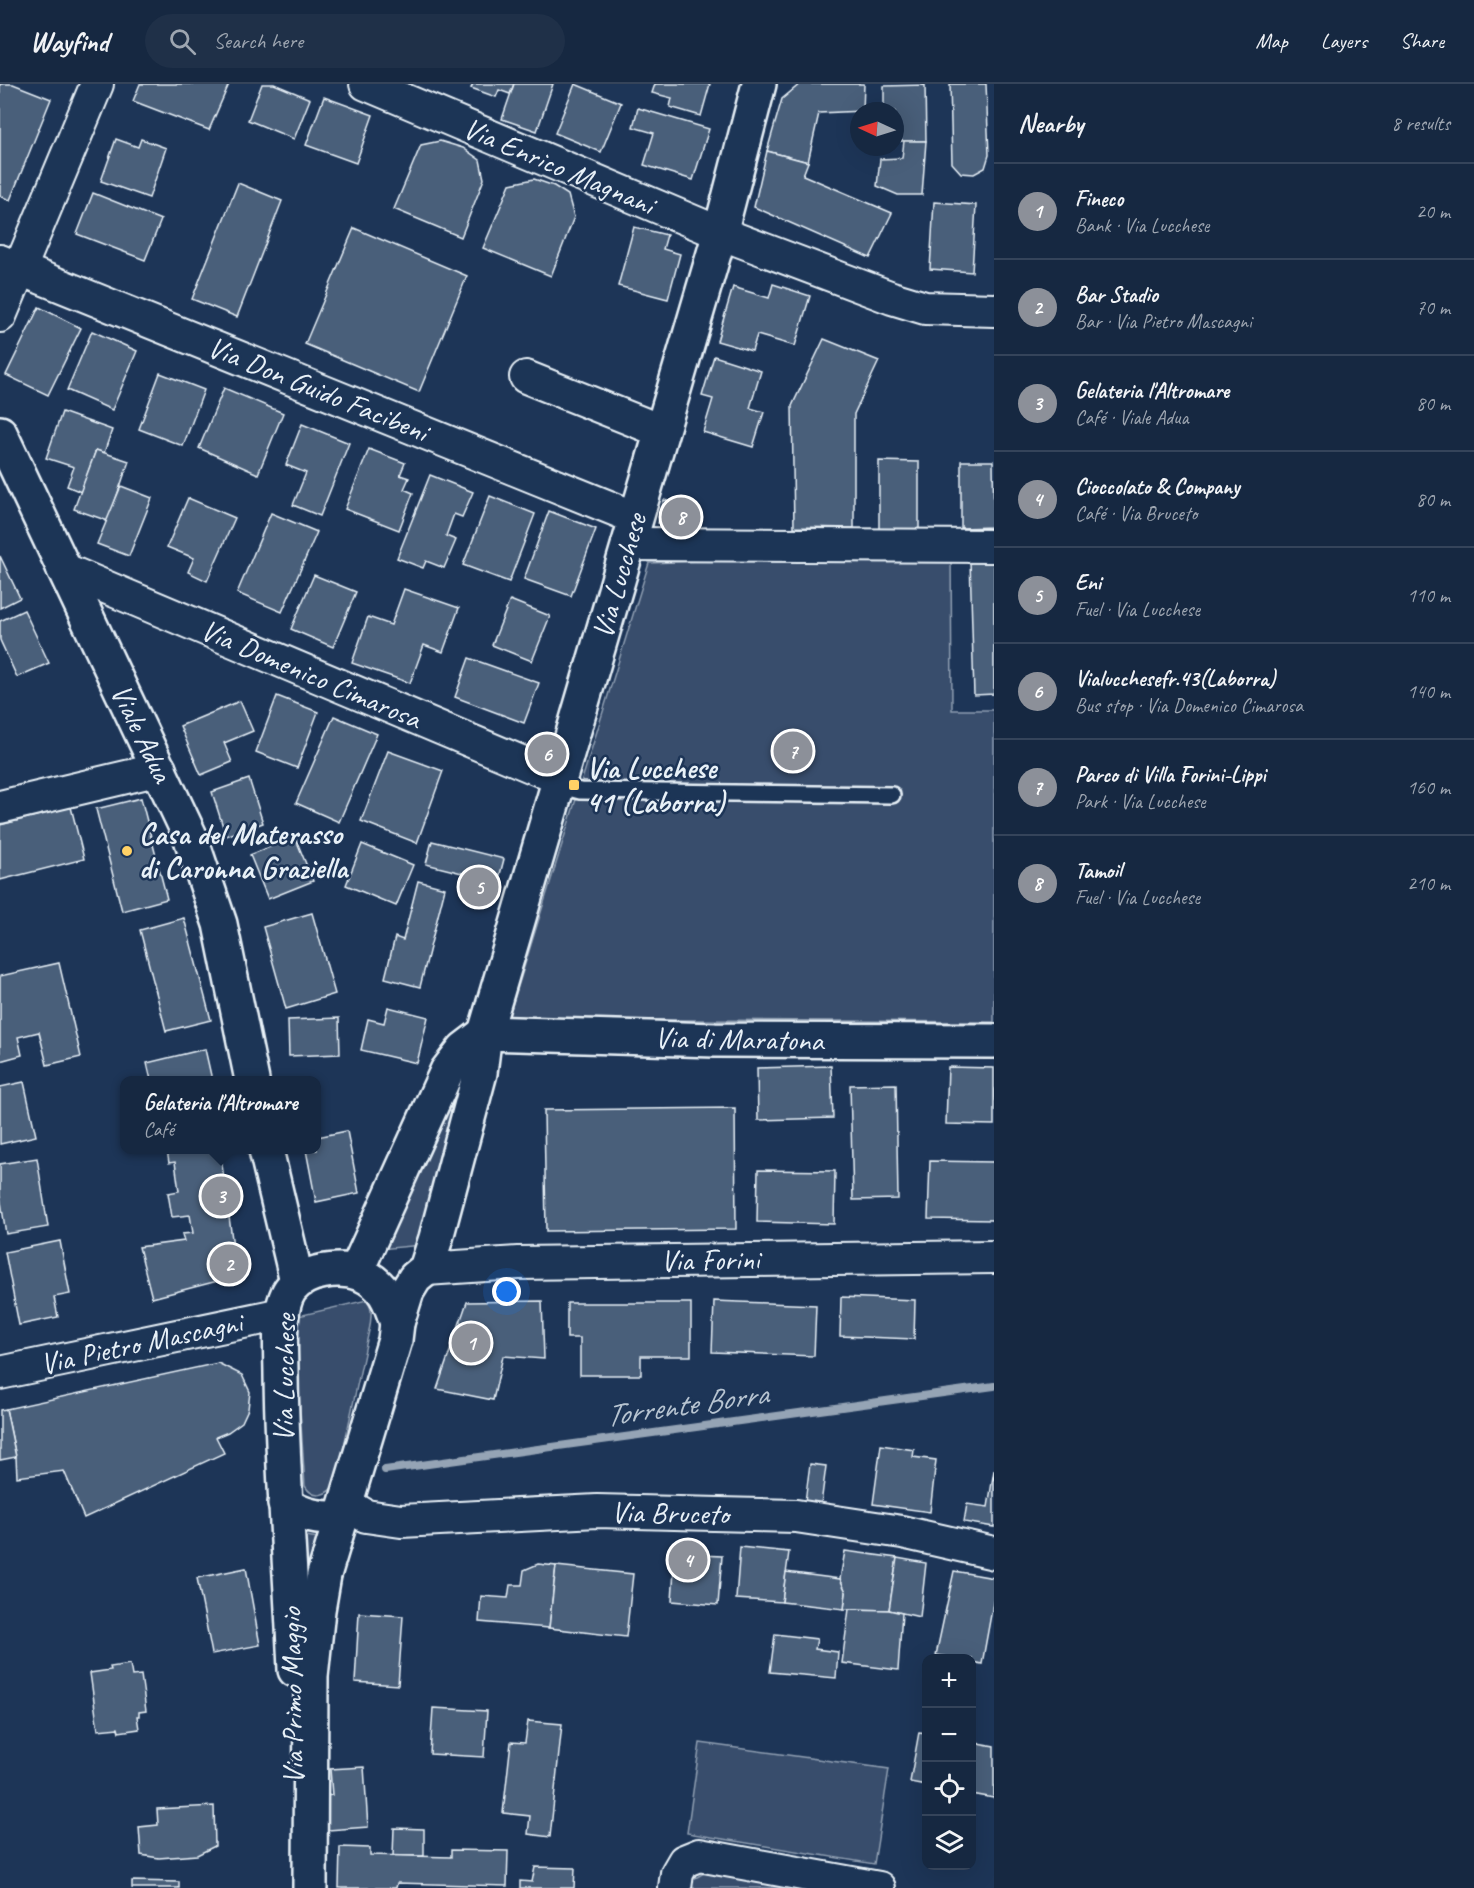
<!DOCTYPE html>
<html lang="en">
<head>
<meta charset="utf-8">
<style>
  :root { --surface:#162841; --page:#1f3048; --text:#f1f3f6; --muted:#9ea6b1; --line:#35445a; --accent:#8c9099 }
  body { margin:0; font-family:Caveat,sans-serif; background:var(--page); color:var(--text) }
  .controls { position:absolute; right:18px; bottom:18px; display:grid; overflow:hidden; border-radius:12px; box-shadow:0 6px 24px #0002 }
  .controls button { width:54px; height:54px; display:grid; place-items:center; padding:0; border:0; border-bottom:2px solid var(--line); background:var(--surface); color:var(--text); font:30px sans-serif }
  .compass { position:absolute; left:850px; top:18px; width:54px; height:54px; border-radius:50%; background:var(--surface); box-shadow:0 6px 24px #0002; rotate:274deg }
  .you { position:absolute; left:507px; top:1208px; width:21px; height:21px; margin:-15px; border:4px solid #fff; border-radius:50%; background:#1a73e8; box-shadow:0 0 0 9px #1a73e833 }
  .badge { display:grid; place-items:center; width:39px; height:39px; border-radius:50%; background:var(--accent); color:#fff; font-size:20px; font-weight:700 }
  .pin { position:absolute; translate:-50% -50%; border:3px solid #fff; box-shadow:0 2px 6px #0006 }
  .popup { position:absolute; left:120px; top:992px; width:201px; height:78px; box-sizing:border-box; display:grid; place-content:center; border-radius:12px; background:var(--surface); filter:drop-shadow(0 2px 4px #0005); font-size:20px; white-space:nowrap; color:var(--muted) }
  .popup b { font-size:22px; color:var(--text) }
  .popup::after { content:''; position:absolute; left:50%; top:100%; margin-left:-12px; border:12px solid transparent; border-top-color:var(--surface) }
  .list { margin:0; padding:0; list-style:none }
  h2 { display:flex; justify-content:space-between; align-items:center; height:78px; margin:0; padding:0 24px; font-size:26px }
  h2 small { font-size:20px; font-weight:400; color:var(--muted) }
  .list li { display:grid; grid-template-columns:39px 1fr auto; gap:18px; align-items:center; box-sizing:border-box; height:96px; padding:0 24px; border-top:2px solid var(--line) }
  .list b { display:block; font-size:22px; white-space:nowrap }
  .list p { margin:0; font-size:20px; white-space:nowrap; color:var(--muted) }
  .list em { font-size:20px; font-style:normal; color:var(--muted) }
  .icon { flex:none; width:33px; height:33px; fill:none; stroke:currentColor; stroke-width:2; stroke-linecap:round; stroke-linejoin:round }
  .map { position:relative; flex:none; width:994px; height:1804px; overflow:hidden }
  header { display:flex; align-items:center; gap:36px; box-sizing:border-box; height:84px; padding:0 30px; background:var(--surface); border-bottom:2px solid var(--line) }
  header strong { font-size:28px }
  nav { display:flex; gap:33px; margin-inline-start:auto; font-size:21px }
  .search { width:420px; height:54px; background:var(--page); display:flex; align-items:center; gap:15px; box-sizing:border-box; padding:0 21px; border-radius:33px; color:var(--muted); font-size:22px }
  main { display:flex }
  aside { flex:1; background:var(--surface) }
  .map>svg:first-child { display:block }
  .green { fill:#374d6c; stroke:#909fb2; stroke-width:1.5 }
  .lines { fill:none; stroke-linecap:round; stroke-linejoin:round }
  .stream { stroke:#95a4b5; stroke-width:8 }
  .building { fill:#495e7a; stroke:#e8f1f8; stroke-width:1.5 }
  .service-casing { stroke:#e8f1f8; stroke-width:20 }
  .minor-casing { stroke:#e8f1f8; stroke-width:36 }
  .secondary-casing { stroke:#e8f1f8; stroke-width:38 }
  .primary-casing { stroke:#e8f1f8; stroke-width:38 }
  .service { stroke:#1d3557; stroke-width:15 }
  .minor { stroke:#1d3557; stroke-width:32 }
  .secondary { stroke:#1d3557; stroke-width:33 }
  .primary { stroke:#1d3557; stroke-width:33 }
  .poi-dot { fill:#ffd166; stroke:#1d3557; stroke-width:2 }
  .labels { text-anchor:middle; stroke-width:5; stroke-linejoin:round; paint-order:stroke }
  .street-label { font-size:30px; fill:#e8f1f8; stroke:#1d3557 }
  .poi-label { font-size:30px; font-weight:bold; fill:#e8f1f8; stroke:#1d3557; text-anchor:start }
  .water-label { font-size:32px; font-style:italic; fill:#b7c4d1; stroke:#1d3557 }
</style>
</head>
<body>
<header>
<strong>Wayfind</strong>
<div class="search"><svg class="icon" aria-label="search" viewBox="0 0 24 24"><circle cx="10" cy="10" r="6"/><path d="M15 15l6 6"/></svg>Search here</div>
<nav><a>Map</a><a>Layers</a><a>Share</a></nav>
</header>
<main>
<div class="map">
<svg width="994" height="1804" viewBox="0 0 994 1804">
  <rect width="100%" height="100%" fill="#1d3557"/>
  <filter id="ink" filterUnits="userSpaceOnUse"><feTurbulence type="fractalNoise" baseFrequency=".0167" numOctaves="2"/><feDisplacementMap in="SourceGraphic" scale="12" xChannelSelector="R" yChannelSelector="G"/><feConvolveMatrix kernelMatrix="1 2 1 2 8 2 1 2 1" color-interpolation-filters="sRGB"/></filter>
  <g filter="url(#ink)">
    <g class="green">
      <path d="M 951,467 L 952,626 L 994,626 L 994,938 L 508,935 L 649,479 Z"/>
      <path d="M 468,996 L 422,1161 L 380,1165 L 459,997 Z"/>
      <path d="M 367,1216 C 373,1224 371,1232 370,1242 L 336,1399 C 328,1411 314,1417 305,1402 L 294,1233 Z"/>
      <path d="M 300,1451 L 318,1454 L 305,1497 Z"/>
      <path d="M 700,1659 L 889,1685 L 874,1780 L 687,1749 Z"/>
      <path d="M 704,1789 L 798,1803 L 798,1804 L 689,1804 L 690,1797 Z"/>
    </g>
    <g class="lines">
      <path class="stream" d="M 385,1386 L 994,1302"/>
    </g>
    <g class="building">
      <path d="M 0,0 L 13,0 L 51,15 L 10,116 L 0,112 Z"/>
      <path d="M 140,0 L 229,0 L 209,46 L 133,17 Z"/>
      <path d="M 262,0 L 274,0 L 310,15 L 294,55 L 248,36 Z"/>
      <path d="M 473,0 L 514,0 L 510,10 L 499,6 L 496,13 L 471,4 Z"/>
      <path d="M 514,0 L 553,0 L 537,47 L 502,35 Z"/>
      <path d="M 575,0 L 621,19 L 601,68 L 555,49 Z"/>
      <path d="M 655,0 L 710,0 L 701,32 L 670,23 L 672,14 L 652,9 Z"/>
      <path d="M 800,0 L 864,0 L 863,27 L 819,29 L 808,78 L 767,67 L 782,15 Z"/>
      <path d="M 950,0 L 986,0 L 989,71 L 985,84 L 974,90 L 961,89 L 952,79 Z"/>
      <path d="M 925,1 L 926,57 L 895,57 L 895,27 L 884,27 L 884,2 Z"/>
      <path d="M 324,13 L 373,31 L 356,79 L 306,61 Z"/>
      <path d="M 638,24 L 709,45 L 693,96 L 644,81 L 654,49 L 633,43 Z"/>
      <path d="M 116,55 L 138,63 L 141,55 L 166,64 L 149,114 L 101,97 Z"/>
      <path d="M 440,57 L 463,64 L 480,76 L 484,95 L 461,153 L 394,125 L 421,61 Z"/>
      <path d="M 904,57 L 926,57 L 922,111 L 898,111 L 877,102 L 880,75 L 902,74 Z"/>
      <path d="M 767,67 L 808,78 L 803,91 L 892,129 L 870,174 L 754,123 Z"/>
      <path d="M 534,95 L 554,102 L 568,111 L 574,133 L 551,192 L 483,164 L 510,100 Z"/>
      <path d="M 238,99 L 282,117 L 237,233 L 192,215 Z"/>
      <path d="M 93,109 L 161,136 L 145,176 L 77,150 Z"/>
      <path d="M 934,118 L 976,121 L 972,188 L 930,185 Z"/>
      <path d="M 634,143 L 667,151 L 663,165 L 680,170 L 668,215 L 618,202 Z"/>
      <path d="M 354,144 L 467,192 L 419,308 L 305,260 Z"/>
      <path d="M 773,200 L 810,212 L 795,262 L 757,251 L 752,267 L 717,257 L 733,203 L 769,214 Z"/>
      <path d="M 39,223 L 81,244 L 48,311 L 6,291 Z"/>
      <path d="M 92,247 L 137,267 L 112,326 L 67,306 Z"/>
      <path d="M 824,255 L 879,277 L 854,330 L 854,444 L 794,443 L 792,322 Z"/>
      <path d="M 714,272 L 761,287 L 750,324 L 764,328 L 753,363 L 703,348 L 713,315 L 702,312 Z"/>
      <path d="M 160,289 L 204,306 L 183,362 L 139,345 Z"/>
      <path d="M 224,304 L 283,329 L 258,390 L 199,364 Z"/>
      <path d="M 62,328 L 112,346 L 104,369 L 96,366 L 81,408 L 67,402 L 74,383 L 46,374 Z"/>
      <path d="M 302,340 L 349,359 L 320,432 L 293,421 L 306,389 L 286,381 Z"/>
      <path d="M 369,365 L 405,379 L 400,391 L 409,394 L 404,405 L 413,409 L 399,446 L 345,425 Z"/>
      <path d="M 96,366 L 129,377 L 108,437 L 74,425 Z"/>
      <path d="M 879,377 L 919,378 L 919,445 L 879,445 Z"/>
      <path d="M 961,377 L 993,377 L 994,443 L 961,444 Z"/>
      <path d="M 430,391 L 473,408 L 462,433 L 454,430 L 446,452 L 456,456 L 444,484 L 426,477 L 423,484 L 397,474 Z"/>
      <path d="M 121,402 L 152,414 L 129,472 L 97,460 Z"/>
      <path d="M 490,412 L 535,430 L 509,498 L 463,481 Z"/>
      <path d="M 188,414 L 235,434 L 207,497 L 188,488 L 194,474 L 167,463 Z"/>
      <path d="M 664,416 L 693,424 L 686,447 L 658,439 Z"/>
      <path d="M 549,427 L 596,445 L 571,512 L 524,495 Z"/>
      <path d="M 271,429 L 317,448 L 282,528 L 237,509 Z"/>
      <path d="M 0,472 L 20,514 L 0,524 Z"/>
      <path d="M 994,475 L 994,610 L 974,611 L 970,476 Z"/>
      <path d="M 314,491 L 356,508 L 333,563 L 291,545 Z"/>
      <path d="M 404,505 L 459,524 L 443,568 L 424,561 L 410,599 L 352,579 L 368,533 L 391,541 Z"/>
      <path d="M 510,516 L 550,532 L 532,577 L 492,561 Z"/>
      <path d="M 24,526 L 49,579 L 17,593 L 0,556 L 0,537 Z"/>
      <path d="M 469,574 L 539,599 L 524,639 L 455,613 Z"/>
      <path d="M 277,612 L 318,628 L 297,684 L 256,668 Z"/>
      <path d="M 240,617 L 253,647 L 224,659 L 232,678 L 201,691 L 180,642 Z"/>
      <path d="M 334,632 L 377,650 L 339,738 L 296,719 Z"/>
      <path d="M 388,667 L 443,687 L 417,759 L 361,737 Z"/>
      <path d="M 249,695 L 263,739 L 226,752 L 212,708 Z"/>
      <path d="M 141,714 L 167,815 L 122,827 L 96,725 Z"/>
      <path d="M 71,723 L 84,775 L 0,796 L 0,741 Z"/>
      <path d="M 295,753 L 313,797 L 268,815 L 250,771 Z"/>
      <path d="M 432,757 L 504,775 L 498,798 L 426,780 Z"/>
      <path d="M 362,760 L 413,781 L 396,822 L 346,801 Z"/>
      <path d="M 418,797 L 445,804 L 420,903 L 385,894 L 395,853 L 403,856 Z"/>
      <path d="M 312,829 L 335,910 L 286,925 L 263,843 Z"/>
      <path d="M 184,834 L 211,936 L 166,947 L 140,846 Z"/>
      <path d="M 59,879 L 81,973 L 47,981 L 39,948 L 18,953 L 22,971 L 0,977 L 0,892 Z"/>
      <path d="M 388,923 L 428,933 L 417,979 L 361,966 L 368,935 L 384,939 Z"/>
      <path d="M 339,934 L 340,970 L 289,972 L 288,936 Z"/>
      <path d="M 205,965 L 212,996 L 151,996 L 147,979 Z"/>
      <path d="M 831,982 L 833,1034 L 758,1036 L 757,984 Z"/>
      <path d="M 948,983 L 994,984 L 994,1041 L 946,1040 Z"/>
      <path d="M 24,998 L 36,1052 L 0,1060 L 0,1003 Z"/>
      <path d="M 896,1000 L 898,1115 L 853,1116 L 850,1001 Z"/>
      <path d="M 735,1024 L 736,1145 L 546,1147 L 544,1026 Z"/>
      <path d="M 347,1047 L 359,1109 L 316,1118 L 306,1066 L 317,1066 L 317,1053 Z"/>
      <path d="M 167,1066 L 220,1066 L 237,1192 L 152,1214 L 139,1163 L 184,1157 L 182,1150 L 193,1149 L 190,1131 L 172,1133 L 168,1109 L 179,1107 L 175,1078 L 169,1079 Z"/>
      <path d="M 37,1074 L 48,1143 L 6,1150 L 0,1111 L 0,1080 Z"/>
      <path d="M 930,1077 L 994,1078 L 994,1136 L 928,1135 Z"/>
      <path d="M 758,1086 L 835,1087 L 834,1140 L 757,1138 Z"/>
      <path d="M 60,1157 L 70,1210 L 54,1213 L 58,1233 L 19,1241 L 5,1168 Z"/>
      <path d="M 841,1213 L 915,1216 L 914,1255 L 840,1252 Z"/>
      <path d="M 542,1217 L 544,1275 L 503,1272 L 493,1316 L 437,1305 L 467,1218 Z"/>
      <path d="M 714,1217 L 816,1221 L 814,1272 L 712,1268 Z"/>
      <path d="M 567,1219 L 691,1219 L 691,1272 L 641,1272 L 641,1291 L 580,1291 L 580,1254 L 567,1254 Z"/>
      <path d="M 218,1279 L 242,1291 L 250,1308 L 248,1325 L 242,1338 L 228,1348 L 216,1353 L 224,1369 L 84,1434 L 64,1387 L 17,1393 L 16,1373 L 6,1325 Z"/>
      <path d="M 6,1325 L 16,1373 L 0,1376 L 0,1326 Z"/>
      <path d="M 881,1361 L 914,1366 L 913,1373 L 936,1376 L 930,1428 L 873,1420 Z"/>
      <path d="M 810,1380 L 826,1382 L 821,1420 L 805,1418 Z"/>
      <path d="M 994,1386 L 994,1443 L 964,1438 L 967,1420 L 988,1423 Z"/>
      <path d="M 740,1463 L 789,1468 L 782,1518 L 736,1515 Z"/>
      <path d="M 845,1467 L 897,1474 L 889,1526 L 844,1525 L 846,1508 L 840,1495 Z"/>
      <path d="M 675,1470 L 722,1472 L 718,1521 L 672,1517 Z"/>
      <path d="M 897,1474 L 926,1479 L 920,1533 L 889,1526 Z"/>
      <path d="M 538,1480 L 556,1482 L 549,1544 L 479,1538 L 481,1512 L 508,1514 L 510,1501 L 522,1501 L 524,1486 Z"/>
      <path d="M 556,1482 L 633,1490 L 626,1553 L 549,1544 Z"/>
      <path d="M 246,1484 L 260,1561 L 212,1570 L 197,1494 Z"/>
      <path d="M 954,1487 L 994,1494 L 994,1514 L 982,1580 L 972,1578 L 972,1574 L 955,1574 L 936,1571 Z"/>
      <path d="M 786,1488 L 840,1495 L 846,1508 L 844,1525 L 782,1518 Z"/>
      <path d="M 849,1525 L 889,1526 L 902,1529 L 898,1586 L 842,1579 Z"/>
      <path d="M 359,1529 L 403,1532 L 398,1601 L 355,1598 Z"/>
      <path d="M 775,1550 L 817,1555 L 815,1565 L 838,1568 L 836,1594 L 770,1588 Z"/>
      <path d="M 130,1580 L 132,1592 L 141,1591 L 146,1627 L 139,1628 L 139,1632 L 137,1632 L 139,1645 L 119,1648 L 118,1644 L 98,1646 L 90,1589 L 111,1586 L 110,1583 Z"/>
      <path d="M 433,1624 L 487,1627 L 484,1673 L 430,1670 Z"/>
      <path d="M 528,1637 L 562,1640 L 550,1753 L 528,1750 L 530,1732 L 503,1729 L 511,1658 L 525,1659 Z"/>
      <path d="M 919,1648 L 926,1649 L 926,1701 L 910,1698 Z"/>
      <path d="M 972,1658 L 994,1662 L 994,1714 L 972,1710 Z"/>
      <path d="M 364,1683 L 368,1743 L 328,1746 L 325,1712 L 332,1711 L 330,1685 Z"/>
      <path d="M 214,1722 L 215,1762 L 197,1771 L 159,1774 L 141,1771 L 139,1743 L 158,1741 L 157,1725 Z"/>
      <path d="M 394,1744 L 424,1745 L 424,1772 L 393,1772 Z"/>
      <path d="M 340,1763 L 370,1764 L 370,1771 L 451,1773 L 451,1766 L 508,1767 L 507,1802 L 397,1799 L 396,1804 L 339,1804 Z"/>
      <path d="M 535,1783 L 575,1784 L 574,1804 L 520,1804 L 520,1797 L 532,1798 Z"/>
      <path d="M 132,1797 L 179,1798 L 179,1804 L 132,1804 Z"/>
    </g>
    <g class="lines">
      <defs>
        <path id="service" d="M 557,701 L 580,707 L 892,711"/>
        <g id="minor">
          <path d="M 366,0 L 720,149 L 892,214 L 925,224 L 994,226"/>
          <path d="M 0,177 L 636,434"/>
          <path d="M 0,232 L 97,0"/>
          <path d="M 526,293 L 661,347"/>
          <path d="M 628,460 L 994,462"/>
          <path d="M 63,485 L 559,694"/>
          <path d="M 0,723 L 160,685"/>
          <path d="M 426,1185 L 518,1179 L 994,1173"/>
          <path d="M 0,1289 L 282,1230"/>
          <path d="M 346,1420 L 366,1432 L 401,1437 L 597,1427 L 796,1432 L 902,1448 L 994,1469"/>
          <path d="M 675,1804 L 677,1789 L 684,1777 L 699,1771 L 879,1804"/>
        </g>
        <g id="secondary">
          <path d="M 0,349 L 190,752 L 220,840 L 252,996"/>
          <path d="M 266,1066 L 297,1197"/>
        </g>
        <g id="primary">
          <path d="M 485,949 L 715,956 L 994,957"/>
          <path d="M 356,1188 L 447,987 L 464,965 L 485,949"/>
          <path d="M 285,1420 C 303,1432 320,1435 342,1434"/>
          <path d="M 295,1586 C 291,1487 282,1389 281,1291 C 281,1267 277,1225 290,1206 C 304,1186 340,1182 361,1190 C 384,1200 390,1217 397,1239"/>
          <path d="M 310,1804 L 311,1592 L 318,1526 L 324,1491 L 395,1256 L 397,1239 L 407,1207 L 415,1194 L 426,1185 L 436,1154 L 480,989 L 485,949 L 720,149 L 759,0"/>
        </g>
      </defs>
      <use href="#service" class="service-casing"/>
      <use href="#minor" class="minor-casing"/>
      <use href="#secondary" class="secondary-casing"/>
      <use href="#primary" class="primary-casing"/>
      <use href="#service" class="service"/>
      <use href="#minor" class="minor"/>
      <use href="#secondary" class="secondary"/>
      <use href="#primary" class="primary"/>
    </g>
  </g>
  <g class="poi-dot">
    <rect x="568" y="695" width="12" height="12" rx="3"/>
    <circle cx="127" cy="767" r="6"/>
  </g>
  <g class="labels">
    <g class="street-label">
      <text transform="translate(559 82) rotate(23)" y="10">Via Enrico Magnani</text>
      <text transform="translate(318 305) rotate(22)" y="10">Via Don Guido Facibeni</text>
      <text transform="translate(619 492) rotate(-74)" y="10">Via Lucchese</text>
      <text transform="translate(311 590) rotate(23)" y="10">Via Domenico Cimarosa</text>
      <text transform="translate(142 649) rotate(64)" y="10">Viale Adua</text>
      <text transform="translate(739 955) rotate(1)" y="10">Via di Maratona</text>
      <text transform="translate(710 1176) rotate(-1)" y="10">Via Forini</text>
      <text transform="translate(141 1259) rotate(-12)" y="10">Via Pietro Mascagni</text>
      <text transform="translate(284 1294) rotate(-89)" y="10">Via Lucchese</text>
      <text transform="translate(670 1429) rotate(1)" y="10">Via Bruceto</text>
      <text transform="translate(292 1612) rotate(-91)" y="10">Via Primo Maggio</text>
    </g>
    <g class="poi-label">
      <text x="586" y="694">Via Lucchese<tspan x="586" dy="34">41 (Laborra)</tspan></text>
      <text x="139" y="760">Casa del Materasso<tspan x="139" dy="34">di Caronna Graziella</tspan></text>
    </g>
    <g class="water-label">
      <text transform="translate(686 1320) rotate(-8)" y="11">Torrente Borra</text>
    </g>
  </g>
</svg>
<div class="controls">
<button>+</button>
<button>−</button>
<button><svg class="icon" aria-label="locate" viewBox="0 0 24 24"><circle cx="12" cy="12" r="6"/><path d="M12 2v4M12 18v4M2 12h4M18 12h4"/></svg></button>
<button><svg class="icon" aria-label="layers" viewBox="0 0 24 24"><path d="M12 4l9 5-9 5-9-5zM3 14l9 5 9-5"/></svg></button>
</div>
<svg class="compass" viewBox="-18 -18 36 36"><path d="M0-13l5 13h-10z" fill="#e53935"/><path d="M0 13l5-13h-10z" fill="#9ea6b1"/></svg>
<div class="you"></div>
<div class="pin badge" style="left:471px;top:1259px">1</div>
<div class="pin badge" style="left:229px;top:1180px">2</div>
<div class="pin badge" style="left:221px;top:1112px">3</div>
<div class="popup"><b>Gelateria l'Altromare</b>Café</div>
<div class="pin badge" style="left:688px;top:1476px">4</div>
<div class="pin badge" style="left:479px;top:803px">5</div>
<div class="pin badge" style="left:547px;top:670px">6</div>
<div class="pin badge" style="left:793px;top:667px">7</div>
<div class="pin badge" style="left:681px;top:433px">8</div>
</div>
<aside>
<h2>Nearby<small>8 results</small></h2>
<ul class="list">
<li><span class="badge">1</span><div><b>Fineco</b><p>Bank · Via Lucchese</p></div><em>20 m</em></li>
<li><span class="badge">2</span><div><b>Bar Stadio</b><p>Bar · Via Pietro Mascagni</p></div><em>70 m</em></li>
<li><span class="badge">3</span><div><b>Gelateria l'Altromare</b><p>Café · Viale Adua</p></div><em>80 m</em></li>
<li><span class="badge">4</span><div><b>Cioccolato &amp; Company</b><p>Café · Via Bruceto</p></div><em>80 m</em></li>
<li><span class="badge">5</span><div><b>Eni</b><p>Fuel · Via Lucchese</p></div><em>110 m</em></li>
<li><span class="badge">6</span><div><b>Vialucchesefr.43(Laborra)</b><p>Bus stop · Via Domenico Cimarosa</p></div><em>140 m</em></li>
<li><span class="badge">7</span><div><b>Parco di Villa Forini-Lippi</b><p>Park · Via Lucchese</p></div><em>160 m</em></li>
<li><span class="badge">8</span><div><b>Tamoil</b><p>Fuel · Via Lucchese</p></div><em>210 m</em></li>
</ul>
</aside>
</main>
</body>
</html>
